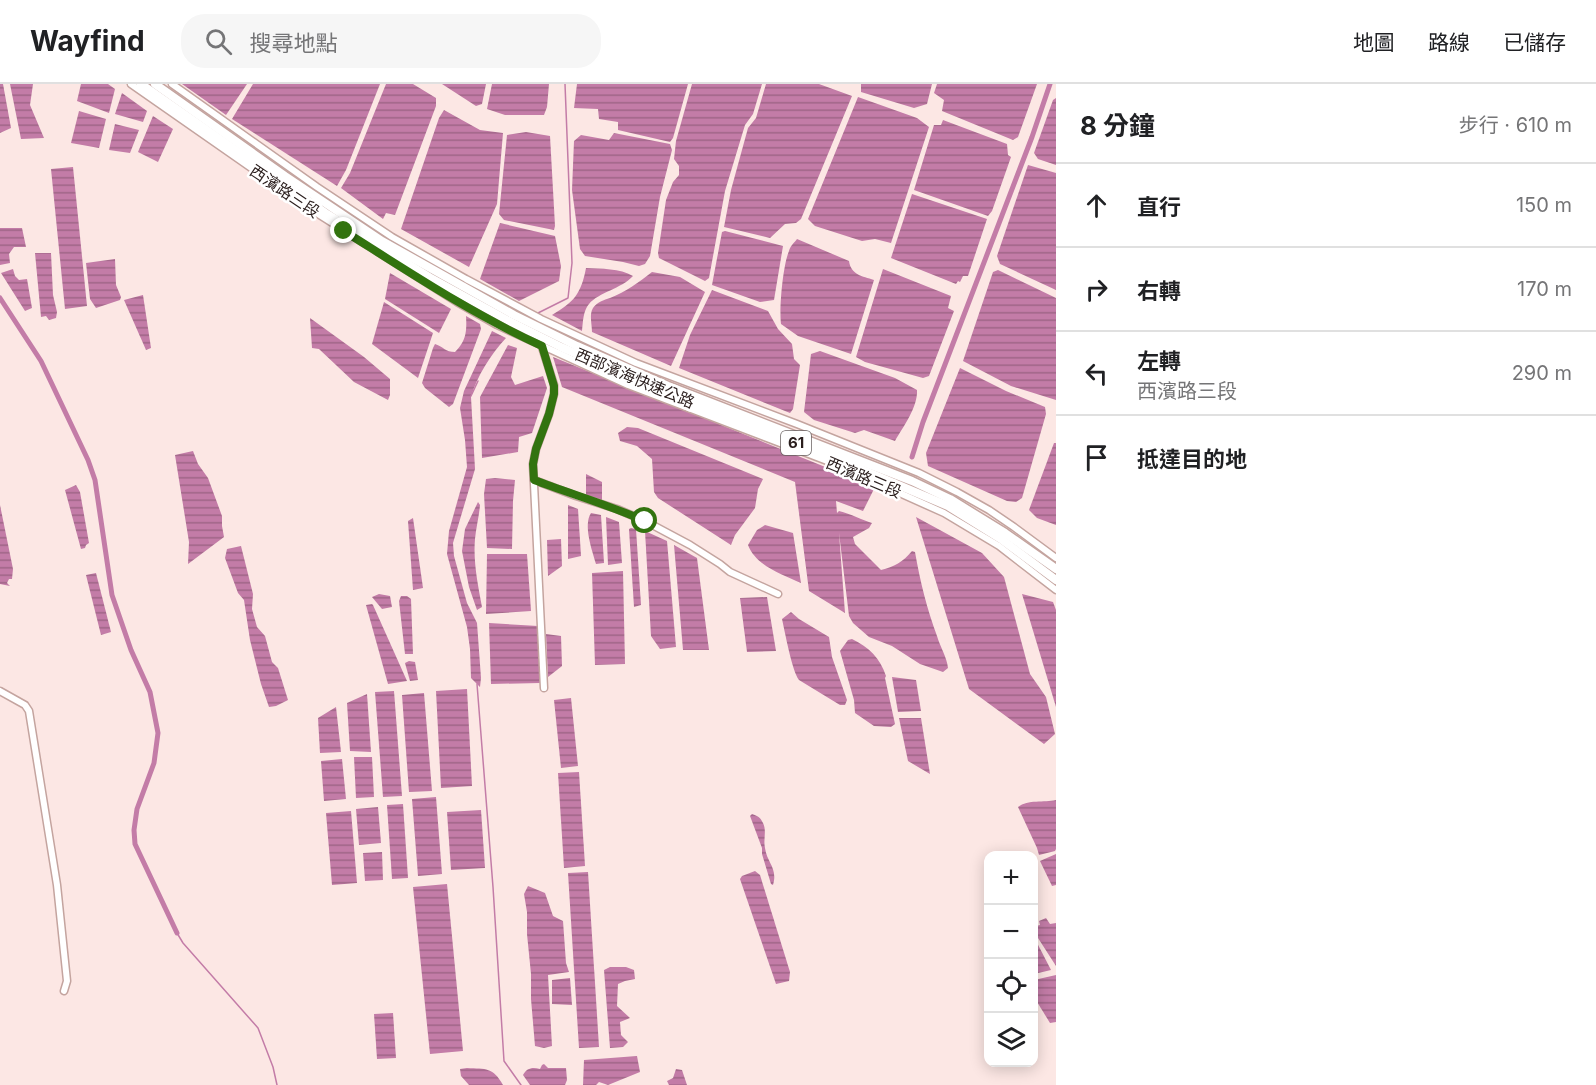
<!DOCTYPE html>
<html lang="zh-TW">
<head>
<meta charset="utf-8">
<style>
  :root { --surface:#fff; --page:#f6f6f6; --text:#202124; --muted:#757577; --line:#e0e0e0 }
  body { margin:0; font-family:Inter,"Noto Sans TC",sans-serif; background:var(--page); color:var(--text) }
  .controls { position:absolute; right:18px; bottom:18px; display:grid; overflow:hidden; border-radius:12px; box-shadow:0 3px 15px #0003 }
  .controls button { width:54px; height:54px; display:grid; place-items:center; padding:0; border:0; border-bottom:2px solid var(--line); background:var(--surface); color:var(--text); font:30px sans-serif }
  .stop { position:absolute; width:18px; height:18px; margin:-14px; border:4px solid #32730f; border-radius:50%; background:#fff }
  .stop.end { background:#32730f; border-color:#fff; box-shadow:0 2px 6px #0008 }
  .list { margin:0; padding:0; list-style:none }
  h2 { display:flex; justify-content:space-between; align-items:center; height:78px; margin:0; padding:0 24px; font-size:26px }
  h2 small { font-size:20px; font-weight:400; color:var(--muted) }
  .list li { display:grid; grid-template-columns:39px 1fr auto; gap:18px; align-items:center; box-sizing:border-box; height:84px; padding:0 24px; border-top:2px solid var(--line) }
  .list b { display:block; font-size:22px; white-space:nowrap }
  .list p { margin:0; font-size:20px; white-space:nowrap; color:var(--muted) }
  .list em { font-size:20px; font-style:normal; color:var(--muted) }
  .icon { flex:none; width:33px; height:33px; fill:none; stroke:currentColor; stroke-width:2; stroke-linecap:round; stroke-linejoin:round }
  .map { position:relative; flex:none; width:1056px; height:1001px; overflow:hidden }
  header { display:flex; align-items:center; gap:36px; box-sizing:border-box; height:84px; padding:0 30px; background:var(--surface); border-bottom:2px solid var(--line) }
  header strong { font-size:28px }
  nav { display:flex; gap:33px; margin-inline-start:auto; font-size:21px }
  .search { width:420px; height:54px; background:var(--page); display:flex; align-items:center; gap:15px; box-sizing:border-box; padding:0 21px; border-radius:24px; color:var(--muted); font-size:22px }
  main { display:flex }
  aside { flex:1; background:var(--surface) }
  .map>svg:first-child { display:block }
  .water { fill:url(#water-rules) }
  .lines { fill:none; stroke-linecap:round; stroke-linejoin:round }
  .stream { stroke:#c37ca7; stroke-width:1.5 }
  .canal { stroke:#c37ca7; stroke-width:5 }
  .minor-casing { stroke:#c4a49f; stroke-width:9 }
  .highway-casing { stroke:#c4a49f; stroke-width:11 }
  .minor { stroke:#fff; stroke-width:6 }
  .highway { stroke:#fff; stroke-width:8 }
  .route { stroke:#32730f; stroke-width:8 }
  .labels { text-anchor:middle; stroke-width:5; stroke-linejoin:round; paint-order:stroke }
  .shield { fill:#fff; stroke:#6a6261; stroke-width:1.5 }
  .shield-label { font-size:15px; font-weight:bold; fill:#2a1e1d }
  .street-label { font-size:16px; fill:#2a1e1d; stroke:#fff }
</style>
</head>
<body>
<header>
<strong>Wayfind</strong>
<div class="search"><svg class="icon" aria-label="search" viewBox="0 0 24 24"><circle cx="10" cy="10" r="6"/><path d="M15 15l6 6"/></svg>搜尋地點</div>
<nav><a>地圖</a><a>路線</a><a>已儲存</a></nav>
</header>
<main>
<div class="map">
<svg width="1056" height="1001" viewBox="0 0 1056 1001">
  <defs>
    <pattern id="water-rules" width="6" height="5" patternUnits="userSpaceOnUse" patternTransform="scale(1.5)"><rect width="6" height="5" fill="#c37ca7"/><path d="M0 2.5h6" fill="none" stroke="#9f6587"/></pattern>
  </defs>
  <rect width="100%" height="100%" fill="#fce7e4"/>
  <g class="water">
    <path d="M 0,0 L 3,0 L 11,44 L 0,49 Z"/>
    <path d="M 10,0 L 33,0 L 30,21 L 44,54 L 21,55 Z"/>
    <path d="M 81,0 L 108,0 L 115,5 L 109,29 L 77,17 Z"/>
    <path d="M 182,0 L 247,0 L 226,31 Z"/>
    <path d="M 253,0 L 380,0 L 346,86 L 337,102 L 232,35 Z"/>
    <path d="M 386,0 L 413,0 L 436,14 L 436,22 L 395,131 L 386,129 L 383,135 L 341,104 L 350,89 Z"/>
    <path d="M 442,0 L 486,0 L 482,20 L 476,22 Z"/>
    <path d="M 492,0 L 549,0 L 547,23 L 544,31 L 505,31 L 487,25 Z"/>
    <path d="M 577,0 L 688,0 L 673,54 L 670,58 L 618,46 L 618,38 L 599,35 L 598,25 L 574,24 Z"/>
    <path d="M 692,0 L 762,0 L 753,30 L 745,41 L 725,107 L 709,194 L 705,197 L 659,174 L 658,169 L 666,116 L 673,98 L 679,91 L 679,82 L 674,75 L 676,57 Z"/>
    <path d="M 766,0 L 819,0 L 852,12 L 801,135 L 796,139 L 785,140 L 770,154 L 724,143 L 731,106 L 748,44 L 756,34 Z"/>
    <path d="M 861,0 L 932,0 L 927,20 L 914,24 L 861,8 Z"/>
    <path d="M 937,0 L 1037,0 L 1018,53 L 1013,56 L 942,27 L 944,16 L 934,9 Z"/>
    <path d="M 122,9 L 147,27 L 143,38 L 115,30 Z"/>
    <path d="M 858,13 L 917,34 L 929,43 L 891,159 L 875,155 L 862,157 L 815,142 L 808,135 Z"/>
    <path d="M 1056,14 L 1056,81 L 1038,75 L 1034,69 L 1053,16 Z"/>
    <path d="M 444,26 L 480,46 L 503,49 L 497,120 L 469,183 L 401,145 L 439,34 Z"/>
    <path d="M 79,27 L 106,35 L 99,64 L 71,59 Z"/>
    <path d="M 153,32 L 173,45 L 158,78 L 138,68 Z"/>
    <path d="M 943,36 L 1007,60 L 1008,71 L 1011,73 L 992,127 L 988,132 L 914,106 L 934,41 L 941,41 Z"/>
    <path d="M 115,40 L 139,46 L 130,69 L 109,66 Z"/>
    <path d="M 526,48 L 550,52 L 555,142 L 554,146 L 504,136 L 499,130 L 507,51 Z"/>
    <path d="M 614,49 L 670,60 L 672,66 L 660,113 L 650,172 L 645,180 L 639,182 L 623,178 L 585,172 L 580,165 L 572,106 L 574,57 L 581,51 L 609,56 Z"/>
    <path d="M 1028,81 L 1056,89 L 1056,206 L 1000,180 L 997,172 Z"/>
    <path d="M 73,83 L 87,222 L 65,225 L 51,85 Z"/>
    <path d="M 912,110 L 987,135 L 968,192 L 963,192 L 960,198 L 958,197 L 956,200 L 891,174 Z"/>
    <path d="M 500,139 L 555,152 L 561,182 L 559,197 L 519,217 L 480,195 Z"/>
    <path d="M 0,144 L 22,144 L 26,163 L 14,163 L 9,170 L 10,179 L 0,181 Z"/>
    <path d="M 725,147 L 783,162 L 774,216 L 760,218 L 712,201 L 722,148 Z"/>
    <path d="M 797,155 L 849,177 C 851,191 862,192 874,196 L 851,270 L 798,252 L 781,240 C 779,224 783,181 789,167 C 790,162 795,158 797,155 Z"/>
    <path d="M 35,169 L 51,169 L 53,211 L 57,228 L 56,234 L 49,236 L 46,232 L 41,233 Z"/>
    <path d="M 115,175 L 116,201 L 121,213 L 120,216 L 96,224 L 90,215 L 86,179 Z"/>
    <path d="M 586,184 C 601,185 620,184 633,192 C 621,205 599,208 589,220 C 583,227 583,238 582,247 L 552,231 C 574,218 581,210 586,184 Z"/>
    <path d="M 13,185 L 15,192 L 19,196 L 27,195 L 32,224 L 25,227 L 1,189 Z"/>
    <path d="M 883,185 L 951,212 L 948,224 L 954,227 L 929,292 L 923,294 L 865,278 L 856,273 Z"/>
    <path d="M 998,186 L 1056,214 L 1056,316 L 1011,302 L 963,277 L 993,188 Z"/>
    <path d="M 652,188 L 680,193 L 705,208 L 671,282 L 592,248 C 592,240 589,230 593,224 C 597,218 604,216 610,214 C 626,208 639,198 652,188 Z"/>
    <path d="M 390,189 L 451,225 L 439,249 L 385,215 Z"/>
    <path d="M 712,206 L 768,227 L 778,245 L 792,260 L 794,275 L 800,281 L 793,325 L 790,329 L 679,284 L 690,251 Z"/>
    <path d="M 143,211 L 151,264 L 146,266 L 124,216 Z"/>
    <path d="M 384,218 L 433,249 L 418,294 L 372,260 Z"/>
    <path d="M 466,232 L 480,240 L 481,245 L 453,320 L 449,323 L 425,304 L 422,299 L 433,264 L 435,260 C 444,263 445,268 455,268 C 466,257 467,248 466,232 Z"/>
    <path d="M 310,234 L 364,273 L 390,295 L 390,311 L 388,316 L 354,298 L 319,265 L 312,264 Z"/>
    <path d="M 492,247 L 506,254 C 491,270 477,292 471,313 L 475,385 L 453,459 L 454,472 L 467,519 L 477,539 L 481,594 L 480,603 L 471,594 L 470,565 L 467,543 L 447,470 L 449,447 L 467,383 L 465,356 L 460,324 L 464,307 Z"/>
    <path d="M 508,261 L 517,264 L 511,293 L 515,301 L 543,292 L 547,304 L 532,349 L 519,353 L 518,368 L 482,374 L 480,313 Z"/>
    <path d="M 820,267 L 895,294 L 917,306 C 918,323 903,343 895,357 L 864,346 L 855,349 L 814,336 L 804,328 L 811,270 Z"/>
    <path d="M 553,273 L 875,403 L 863,427 L 836,417 L 837,429 L 839,427 C 851,430 862,436 872,439 L 869,444 L 853,453 L 855,460 L 881,486 C 894,483 903,478 912,467 L 915,468 C 920,497 927,525 937,552 C 940,563 947,573 948,584 L 943,588 L 920,580 L 892,562 L 869,553 L 853,539 L 849,532 L 839,449 L 845,529 L 809,507 L 795,398 L 562,303 Z"/>
    <path d="M 960,284 L 1006,307 L 1045,323 L 1046,330 L 1022,414 L 1016,418 L 1007,417 L 928,382 L 926,369 Z"/>
    <path d="M 627,343 L 638,344 L 763,395 L 758,405 L 755,424 L 735,451 L 731,461 L 658,414 L 654,408 L 652,375 L 637,362 L 620,357 L 618,349 Z"/>
    <path d="M 1054,359 L 1056,359 L 1056,441 L 1037,434 L 1029,426 Z"/>
    <path d="M 193,367 L 198,380 L 208,394 L 222,432 L 222,442 L 224,453 L 188,480 L 189,458 L 175,371 Z"/>
    <path d="M 586,390 L 602,398 L 602,417 L 586,412 Z"/>
    <path d="M 495,394 L 515,396 L 513,417 L 512,465 L 487,464 L 484,410 L 486,395 Z"/>
    <path d="M 76,401 L 80,408 L 89,459 L 86,461 L 85,464 L 81,465 L 65,406 Z"/>
    <path d="M 478,418 L 480,421 C 479,433 476,444 475,455 C 473,478 478,501 482,523 L 477,526 L 469,503 L 462,467 L 465,445 Z"/>
    <path d="M 0,421 L 13,485 L 12,495 L 9,495 L 7,499 L 10,502 L 0,500 Z"/>
    <path d="M 568,421 L 578,425 L 581,472 L 568,475 Z"/>
    <path d="M 591,429 L 601,431 L 604,479 L 596,480 C 592,466 583,441 591,429 Z"/>
    <path d="M 606,433 L 619,438 L 622,479 L 608,481 Z"/>
    <path d="M 916,433 L 982,469 L 1004,493 L 1030,590 L 1046,613 L 1055,650 L 1044,660 L 969,605 Z"/>
    <path d="M 413,434 L 423,504 L 413,506 L 408,437 Z"/>
    <path d="M 765,441 L 793,449 L 801,499 C 782,490 756,482 748,461 L 757,446 Z"/>
    <path d="M 631,444 L 636,445 L 641,521 L 634,523 L 629,445 Z"/>
    <path d="M 645,447 L 667,457 L 676,563 L 660,565 L 651,552 Z"/>
    <path d="M 561,455 L 562,482 L 548,492 L 547,456 Z"/>
    <path d="M 674,461 L 697,474 L 709,566 L 683,566 Z"/>
    <path d="M 241,462 L 253,510 L 252,525 L 257,543 L 265,552 L 272,578 L 278,584 L 288,616 L 276,622 L 269,623 L 261,600 L 250,556 L 244,516 L 238,509 L 225,474 L 227,465 Z"/>
    <path d="M 487,470 L 527,470 L 531,527 L 486,530 Z"/>
    <path d="M 623,487 L 625,580 L 595,581 L 592,489 Z"/>
    <path d="M 96,489 L 111,548 L 101,551 L 86,491 Z"/>
    <path d="M 379,510 L 390,512 L 392,523 L 382,525 L 372,513 Z"/>
    <path d="M 1022,510 L 1053,518 L 1056,526 L 1056,623 Z"/>
    <path d="M 401,512 L 407,512 L 411,515 L 413,570 L 405,570 L 399,517 Z"/>
    <path d="M 767,513 L 776,567 L 747,568 L 740,514 Z"/>
    <path d="M 372,520 L 373,521 L 407,597 L 388,600 L 366,521 Z"/>
    <path d="M 791,528 L 799,535 L 829,553 L 832,573 L 847,616 L 845,621 L 840,621 L 799,596 C 792,587 785,548 782,535 Z"/>
    <path d="M 489,539 L 538,542 L 540,599 L 491,600 Z"/>
    <path d="M 546,550 L 561,552 L 562,582 L 548,593 Z"/>
    <path d="M 852,555 C 869,563 880,574 886,592 L 885,594 L 895,640 L 891,643 L 874,642 L 855,629 L 854,616 L 840,567 L 848,556 Z"/>
    <path d="M 409,577 L 415,578 L 418,596 L 410,597 L 405,579 Z"/>
    <path d="M 892,593 L 916,596 L 921,627 L 898,628 Z"/>
    <path d="M 467,605 L 472,702 L 441,704 L 436,607 Z"/>
    <path d="M 394,607 L 402,712 L 383,713 L 375,608 Z"/>
    <path d="M 424,609 L 432,707 L 409,708 L 402,611 Z"/>
    <path d="M 367,610 L 371,668 L 350,667 L 347,619 Z"/>
    <path d="M 571,614 L 578,682 L 561,684 L 554,616 Z"/>
    <path d="M 336,623 L 341,668 L 320,669 L 318,634 Z"/>
    <path d="M 899,634 L 921,634 L 930,690 L 908,677 Z"/>
    <path d="M 354,673 L 372,673 L 374,713 L 356,714 Z"/>
    <path d="M 342,675 L 346,715 L 324,717 L 321,677 Z"/>
    <path d="M 579,688 L 585,782 L 564,784 L 558,689 Z"/>
    <path d="M 436,713 L 442,790 L 418,792 L 412,715 Z"/>
    <path d="M 1056,716 L 1056,765 L 1055,767 L 1039,771 L 1037,764 L 1018,723 C 1028,715 1044,719 1056,716 Z"/>
    <path d="M 403,720 L 408,794 L 392,795 L 387,721 Z"/>
    <path d="M 378,723 L 381,759 L 359,761 L 356,725 Z"/>
    <path d="M 481,726 L 485,784 L 451,786 L 447,728 Z"/>
    <path d="M 351,727 L 357,799 L 332,801 L 326,729 Z"/>
    <path d="M 752,730 C 758,732 760,733 763,739 C 767,747 763,755 765,764 C 767,779 778,784 773,801 L 771,800 L 762,770 L 762,764 L 750,732 Z"/>
    <path d="M 382,768 L 383,796 L 365,797 L 363,769 Z"/>
    <path d="M 1056,770 L 1056,801 L 1052,802 L 1040,777 Z"/>
    <path d="M 755,787 L 760,791 L 790,888 L 789,897 L 776,900 L 740,795 L 742,792 Z"/>
    <path d="M 588,788 L 599,963 L 579,964 L 568,789 Z"/>
    <path d="M 447,800 L 463,967 L 430,970 L 413,803 Z"/>
    <path d="M 528,802 L 545,809 L 553,832 L 563,837 L 566,879 L 569,888 L 548,891 L 552,962 L 544,964 L 535,962 L 531,915 L 531,890 L 527,850 L 527,828 L 524,810 Z"/>
    <path d="M 1046,834 L 1050,840 L 1056,839 L 1056,882 L 1038,854 L 1036,842 L 1040,841 L 1039,837 Z"/>
    <path d="M 1034,853 L 1051,886 L 1034,890 Z"/>
    <path d="M 610,883 L 626,883 L 634,886 L 635,895 L 625,897 L 618,900 L 617,922 L 630,934 L 620,938 L 621,951 L 628,958 L 623,963 L 610,964 L 604,886 Z"/>
    <path d="M 1056,891 L 1056,938 L 1050,939 L 1034,913 L 1034,896 Z"/>
    <path d="M 570,894 L 572,921 L 552,920 L 552,896 Z"/>
    <path d="M 393,929 L 396,974 L 377,975 L 374,930 Z"/>
    <path d="M 637,972 L 640,988 L 608,1001 L 599,998 L 596,1001 L 583,1001 L 584,976 Z"/>
    <path d="M 544,980 L 548,984 L 566,984 L 567,996 L 565,1001 L 530,1001 L 523,991 C 527,984 532,983 540,985 L 542,981 Z"/>
    <path d="M 467,984 C 486,985 493,983 503,1001 L 469,1001 L 461,992 L 460,985 Z"/>
    <path d="M 676,985 L 682,986 L 687,1001 L 669,1001 L 667,997 L 673,994 Z"/>
  </g>
  <g class="lines">
    <g class="stream">
      <path d="M 538,229 L 568,214 L 572,179 L 565,0"/>
      <path d="M 471,312 L 478,297"/>
      <path d="M 477,600 L 493,803 L 504,977 L 521,1001"/>
      <path d="M 177,849 L 183,859 L 258,944 L 273,983 L 277,1001"/>
    </g>
    <g class="canal">
      <path d="M 0,214 L 41,277 L 88,376 L 95,396 L 112,511 L 131,566 L 150,608 L 158,649 L 154,679 L 137,725 L 134,746 L 135,760 L 177,849"/>
      <path d="M 912,373 L 923,338 L 1032,53 L 1050,0"/>
    </g>
    <defs>
      <g id="minor">
        <path d="M 131,0 L 307,123 L 457,218 L 497,241 L 628,301 L 835,380 L 944,429 L 999,462 L 1056,506"/>
        <path d="M 172,0 L 317,103 L 392,153 L 466,195 L 541,235 L 636,279 L 797,340 L 919,389 L 957,408 L 989,426 L 1014,443 L 1056,474"/>
        <path d="M 542,263 L 554,301 L 554,310 L 549,330 L 536,365 L 533,380 L 544,604"/>
        <path d="M 534,396 L 576,412 L 617,425 L 645,437 L 690,461 L 720,480 L 730,488 L 778,510"/>
        <path d="M 0,607 L 25,621 L 29,627 L 57,801 L 67,897 L 64,907"/>
      </g>
      <g id="highway">
        <path d="M 141,0 L 327,130 L 429,193 L 507,236 L 561,263 L 649,302 L 837,375 L 948,422 L 1001,455 L 1056,496"/>
        <path d="M 155,0 L 285,92 L 382,157 L 514,231 L 577,262 L 668,302 L 912,397 L 950,415 L 1005,449 L 1056,485"/>
      </g>
    </defs>
    <use href="#minor" class="minor-casing"/>
    <use href="#highway" class="highway-casing"/>
    <use href="#minor" class="minor"/>
    <use href="#highway" class="highway"/>
  </g>
  <g class="lines">
    <path class="route" d="M 344,147 C 409,188 472,230 542,262 L 554,302 L 554,310 L 549,330 L 536,365 L 533,380 L 534,396 C 571,410 609,421 645,437"/>
  </g>
  <g class="labels">
    <rect class="shield" x="781" y="347" width="30" height="24" rx="4.5"/>
    <g class="shield-label">
      <text x="796" y="364">61</text>
    </g>
    <g class="street-label">
      <text transform="translate(285 107) rotate(34)" y="6">西濱路三段</text>
      <text transform="translate(635 294) rotate(23)" y="6">西部濱海快速公路</text>
      <text transform="translate(864 393) rotate(23)" y="6">西濱路三段</text>
    </g>
  </g>
</svg>
<div class="controls">
<button>+</button>
<button>−</button>
<button><svg class="icon" aria-label="locate" viewBox="0 0 24 24"><circle cx="12" cy="12" r="6"/><path d="M12 2v4M12 18v4M2 12h4M18 12h4"/></svg></button>
<button><svg class="icon" aria-label="layers" viewBox="0 0 24 24"><path d="M12 4l9 5-9 5-9-5zM3 14l9 5 9-5"/></svg></button>
</div>
<div class="stop" style="left:645px;top:437px"></div>
<div class="stop end" style="left:344px;top:147px"></div>
</div>
<aside>
<h2>8 分鐘<small>步行 · 610 m</small></h2>
<ul class="list">
<li><svg class="icon" aria-label="ahead" viewBox="0 0 24 24"><path d="M12 20V5M6 11l6-6 6 6"/></svg><div><b>直行</b></div><em>150 m</em></li>
<li><svg class="icon" aria-label="right" viewBox="0 0 24 24"><path d="M7 20v-9h11M14 6l5 5-5 5"/></svg><div><b>右轉</b></div><em>170 m</em></li>
<li><svg class="icon" aria-label="left" viewBox="0 0 24 24"><path d="M17 20v-9H6M10 6l-5 5 5 5"/></svg><div><b>左轉</b><p>西濱路三段</p></div><em>290 m</em></li>
<li><svg class="icon" aria-label="arrive" viewBox="0 0 24 24"><path d="M6 21V4h12l-3 4 3 4H6"/></svg><div><b>抵達目的地</b></div></li>
</ul>
</aside>
</main>
</body>
</html>
